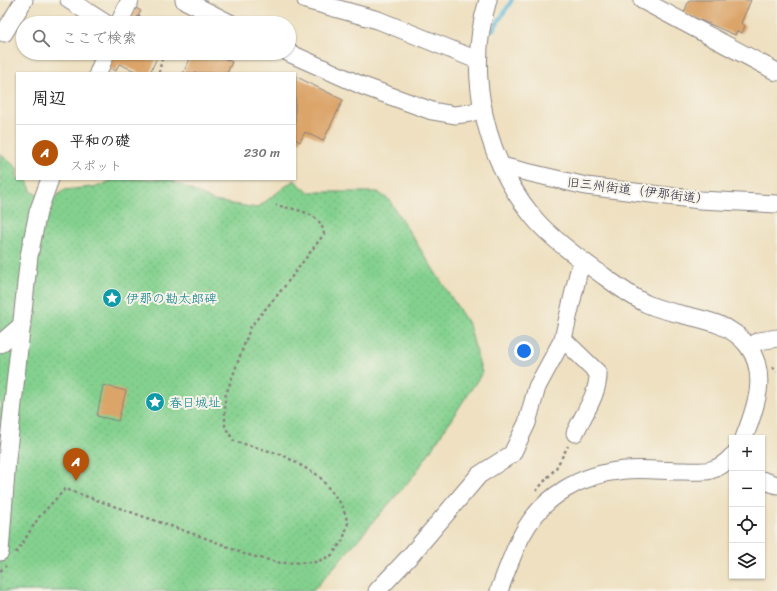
<!DOCTYPE html>
<html lang="ja">
<head>
<meta charset="utf-8">
<style>
  :root { --surface:#fff; --page:#f6f6f6; --text:#222; --muted:#767676; --line:#e0e0e0; --accent:#b45309 }
  body { margin:0; font-family:Sriracha,"Klee One",sans-serif; background:var(--page); color:var(--text) }
  .controls { position:absolute; right:12px; bottom:12px; display:grid; overflow:hidden; border-radius:0px; box-shadow:0 1px 3px #0004 }
  .controls button { width:36px; height:36px; display:grid; place-items:center; padding:0; border:0; border-bottom:1px solid var(--line); background:var(--surface); color:var(--text); font:20px sans-serif }
  .you { position:absolute; left:524px; top:351px; width:14px; height:14px; margin:-10px; border:3px solid #fff; border-radius:50%; background:#1a73e8; box-shadow:0 0 0 6px #1a73e833 }
  .badge { display:grid; place-items:center; width:26px; height:26px; border-radius:50%; background:var(--accent); color:#fff; font-size:13px; font-weight:700 }
  .pin { position:absolute; translate:-50% -33px; filter:drop-shadow(0 1px 2px #0008) }
  .pin::after { content:''; position:absolute; top:21px; width:14px; height:12px; background:inherit; clip-path:polygon(0 0,100% 0,50% 100%) }
  .list { margin:0; padding:0; list-style:none }
  h2 { display:flex; justify-content:space-between; align-items:center; height:52px; margin:0; padding:0 16px; font-size:17px }
  h2 small { font-size:13px; font-weight:400; color:var(--muted) }
  .list li { display:grid; grid-template-columns:26px 1fr auto; gap:12px; align-items:center; box-sizing:border-box; height:56px; padding:0 16px; border-top:1px solid var(--line) }
  .list b { display:block; font-size:15px; white-space:nowrap }
  .list p { margin:0; font-size:13px; white-space:nowrap; color:var(--muted) }
  .list em { font-size:13px; font-style:normal; color:var(--muted) }
  .icon { flex:none; width:22px; height:22px; fill:none; stroke:currentColor; stroke-width:2; stroke-linecap:round; stroke-linejoin:round }
  .map { position:relative; flex:none; width:777px; height:591px; overflow:hidden }
  .search { position:absolute; background:var(--surface); box-shadow:0 1px 3px #0004; left:16px; top:16px; width:280px; height:44px; display:flex; align-items:center; gap:10px; box-sizing:border-box; padding:0 14px; border-radius:22px; color:var(--muted); font-size:15px }
  .panel { position:absolute; background:var(--surface); box-shadow:0 1px 3px #0004; left:16px; top:72px; width:280px; height:108px; border-radius:0px }
  .map>svg:first-child { display:block }
  .park { fill:url(#park-dots); stroke:#537a65 }
  .lines { fill:none; stroke-linecap:round; stroke-linejoin:round }
  .stream { stroke:#59b7d7; stroke-width:4 }
  .building { fill:#dba56b }
  .minor-casing { stroke:#88817e; stroke-width:19 }
  .path { stroke:#88817e; stroke-width:2.5; stroke-dasharray:3 3; stroke-linecap:butt }
  .minor { stroke:#fff; stroke-width:17 }
  .labels { text-anchor:middle; stroke-width:4; stroke-linejoin:round; paint-order:stroke }
  .street-label { font-size:13px; fill:#22223b; stroke:#f7f3e8 }
  .culture-label { font-size:13px; fill:#0d838f; stroke:#f7f3e8; text-anchor:start }
</style>
</head>
<body>
<div class="map">
<svg width="777" height="591" viewBox="0 0 777 591">
  <defs>
    <pattern id="park-dots" width="8" height="8" patternUnits="userSpaceOnUse"><rect width="8" height="8" fill="#84d18f"/><path d="M2 2h.1M6 6h.1" fill="none" stroke="#72b37c" stroke-width="1.8" stroke-linecap="round"/></pattern>
  </defs>
  <rect width="100%" height="100%" fill="#f7f3e8"/>
  <filter id="ink" filterUnits="userSpaceOnUse"><feTurbulence type="fractalNoise" baseFrequency=".025" numOctaves="2"/><feDisplacementMap in="SourceGraphic" scale="8" xChannelSelector="R" yChannelSelector="G"/><feConvolveMatrix kernelMatrix="1 2 1 2 8 2 1 2 1" color-interpolation-filters="sRGB"/></filter>
  <filter id="wash" filterUnits="userSpaceOnUse"><feTurbulence type="fractalNoise" baseFrequency=".012" numOctaves="4" result="noise"/><feDisplacementMap in="SourceGraphic" scale="16" xChannelSelector="R" yChannelSelector="G"/><feGaussianBlur stdDeviation="0.9" result="paint"/><feColorMatrix in="noise" values="0 0 0 0 0 0 0 0 0 0 0 0 0 0 0 0 0 1.4 0 .05"/><feComposite in="paint" operator="in"/></filter>
  <g filter="url(#wash)">
    <rect width="100%" height="100%" fill="#eee0c0"/>
    <path class="park" d="M 0,154 L 17,168 L 17,179 L 26,179 L 32,192 L 52,200 L 64,190 L 100,186 L 114,179 L 169,179 L 214,201 L 257,208 L 294,180 L 308,192 L 378,192 L 389,200 L 469,325 L 482,373 L 415,474 L 313,591 L 0,591 Z"/>
    <g class="lines">
      <path class="stream" d="M 493,30 L 512,0"/>
    </g>
    <g id="blocks">
      <g class="building">
        <path d="M 689,0 L 751,0 L 741,23 L 745,26 L 742,33 L 737,31 L 735,35 L 684,13 Z"/>
        <path d="M 136,8 L 141,11 L 135,21 L 130,17 Z"/>
        <path d="M 113,53 L 159,53 L 150,73 L 140,73 L 119,64 L 116,71 L 108,67 Z"/>
        <path d="M 193,53 L 214,53 L 232,62 L 227,73 L 183,73 Z"/>
        <path d="M 295,76 L 343,100 L 323,141 L 305,132 L 300,142 L 295,139 Z"/>
        <path d="M 103,385 L 126,391 L 118,421 L 97,416 Z"/>
      </g>
    </g>
  </g>
  <g filter="url(#ink)">
    <use href="#blocks" fill-opacity="0" stroke="#88817e" stroke-width="1"/>
    <g class="lines">
      <defs>
        <g id="minor">
          <path d="M 69,0 L 105,23"/>
          <path d="M 184,0 L 230,23"/>
          <path d="M 306,0 L 378,20 L 477,60"/>
          <path d="M 488,0 C 465,74 485,159 534,218 C 547,234 577,257 594,269 C 611,281 628,295 647,304 C 680,319 725,315 748,346 C 769,375 755,409 744,438"/>
          <path d="M 642,0 L 777,72"/>
          <path d="M 119,23 L 130,0"/>
          <path d="M 4,33 L 24,0"/>
          <path d="M 289,53 L 363,86 L 432,111 L 455,115 L 470,113 L 483,108"/>
          <path d="M 98,73 L 106,53"/>
          <path d="M 501,166 L 586,186 L 700,200 L 777,204"/>
          <path d="M 563,339 L 598,373 C 599,393 583,415 575,433"/>
          <path d="M 0,344 L 22,325"/>
          <path d="M 749,347 L 759,341 L 777,338"/>
          <path d="M 762,480 L 777,485"/>
          <path d="M 0,552 L 7,459 L 29,256 L 38,212 L 50,179"/>
          <path d="M 377,591 L 411,555 L 479,475 L 512,454 L 527,423 L 537,387 L 563,339 L 578,274 L 583,261"/>
          <path d="M 499,591 C 506,572 513,552 522,535 C 543,495 582,474 625,470 C 644,468 664,471 683,471 C 704,472 717,473 732,456"/>
        </g>
      </defs>
      <use href="#minor" class="minor-casing"/>
      <g class="path">
        <path d="M 138,16 L 140,17 L 142,23"/>
        <path d="M 159,73 L 163,53"/>
        <path d="M 773,367 L 777,372"/>
        <path d="M 536,491 L 556,468 L 568,446"/>
        <path d="M 16,553 L 39,517 L 65,489 L 219,543 L 244,554 L 281,563 L 317,562 L 332,555 L 343,540 L 348,523 L 342,505 L 319,476 L 283,455 L 234,441 L 225,427 L 225,397 L 251,326 L 284,287 L 324,234 C 321,211 295,210 276,205"/>
        <path d="M 0,571 L 6,566"/>
      </g>
      <use href="#minor" class="minor"/>
    </g>
  </g>
  <defs>
    <symbol id="sight-disc" viewBox="-11 -11 22 22"><circle r="9.5" fill="#0f9aa8" stroke="#f7f3e8"/><path d="M0-6L1.8-2.2L6-1.7L2.9 1.2L3.7 5.4L0 3.3L-3.7 5.4L-2.9 1.2L-6-1.7L-1.8-2.2Z" fill="#fff"/></symbol>
  </defs>
  <g fill-rule="evenodd">
    <use href="#sight-disc" x="101" y="287" width="22" height="22"/>
    <use href="#sight-disc" x="144" y="391" width="22" height="22"/>
  </g>
  <g class="labels">
    <g class="street-label">
      <text transform="translate(638 190) rotate(7)" y="5">旧三州街道（伊那街道）</text>
    </g>
    <g class="culture-label">
      <text x="126" y="303">伊那の勘太郎碑</text>
      <text x="169" y="407">春日城址</text>
    </g>
  </g>
</svg>
<div class="controls">
<button>+</button>
<button>−</button>
<button><svg class="icon" aria-label="locate" viewBox="0 0 24 24"><circle cx="12" cy="12" r="6"/><path d="M12 2v4M12 18v4M2 12h4M18 12h4"/></svg></button>
<button><svg class="icon" aria-label="layers" viewBox="0 0 24 24"><path d="M12 4l9 5-9 5-9-5zM3 14l9 5 9-5"/></svg></button>
</div>
<div class="you"></div>
<div class="pin badge" style="left:76px;top:481px">A</div>
<div class="search"><svg class="icon" aria-label="search" viewBox="0 0 24 24"><circle cx="10" cy="10" r="6"/><path d="M15 15l6 6"/></svg>ここで検索</div>
<section class="panel">
<h2>周辺<small></small></h2>
<ul class="list">
<li><span class="badge">A</span><div><b>平和の礎</b><p>スポット</p></div><em>230 m</em></li>
</ul>
</section>
</div>
</body>
</html>
